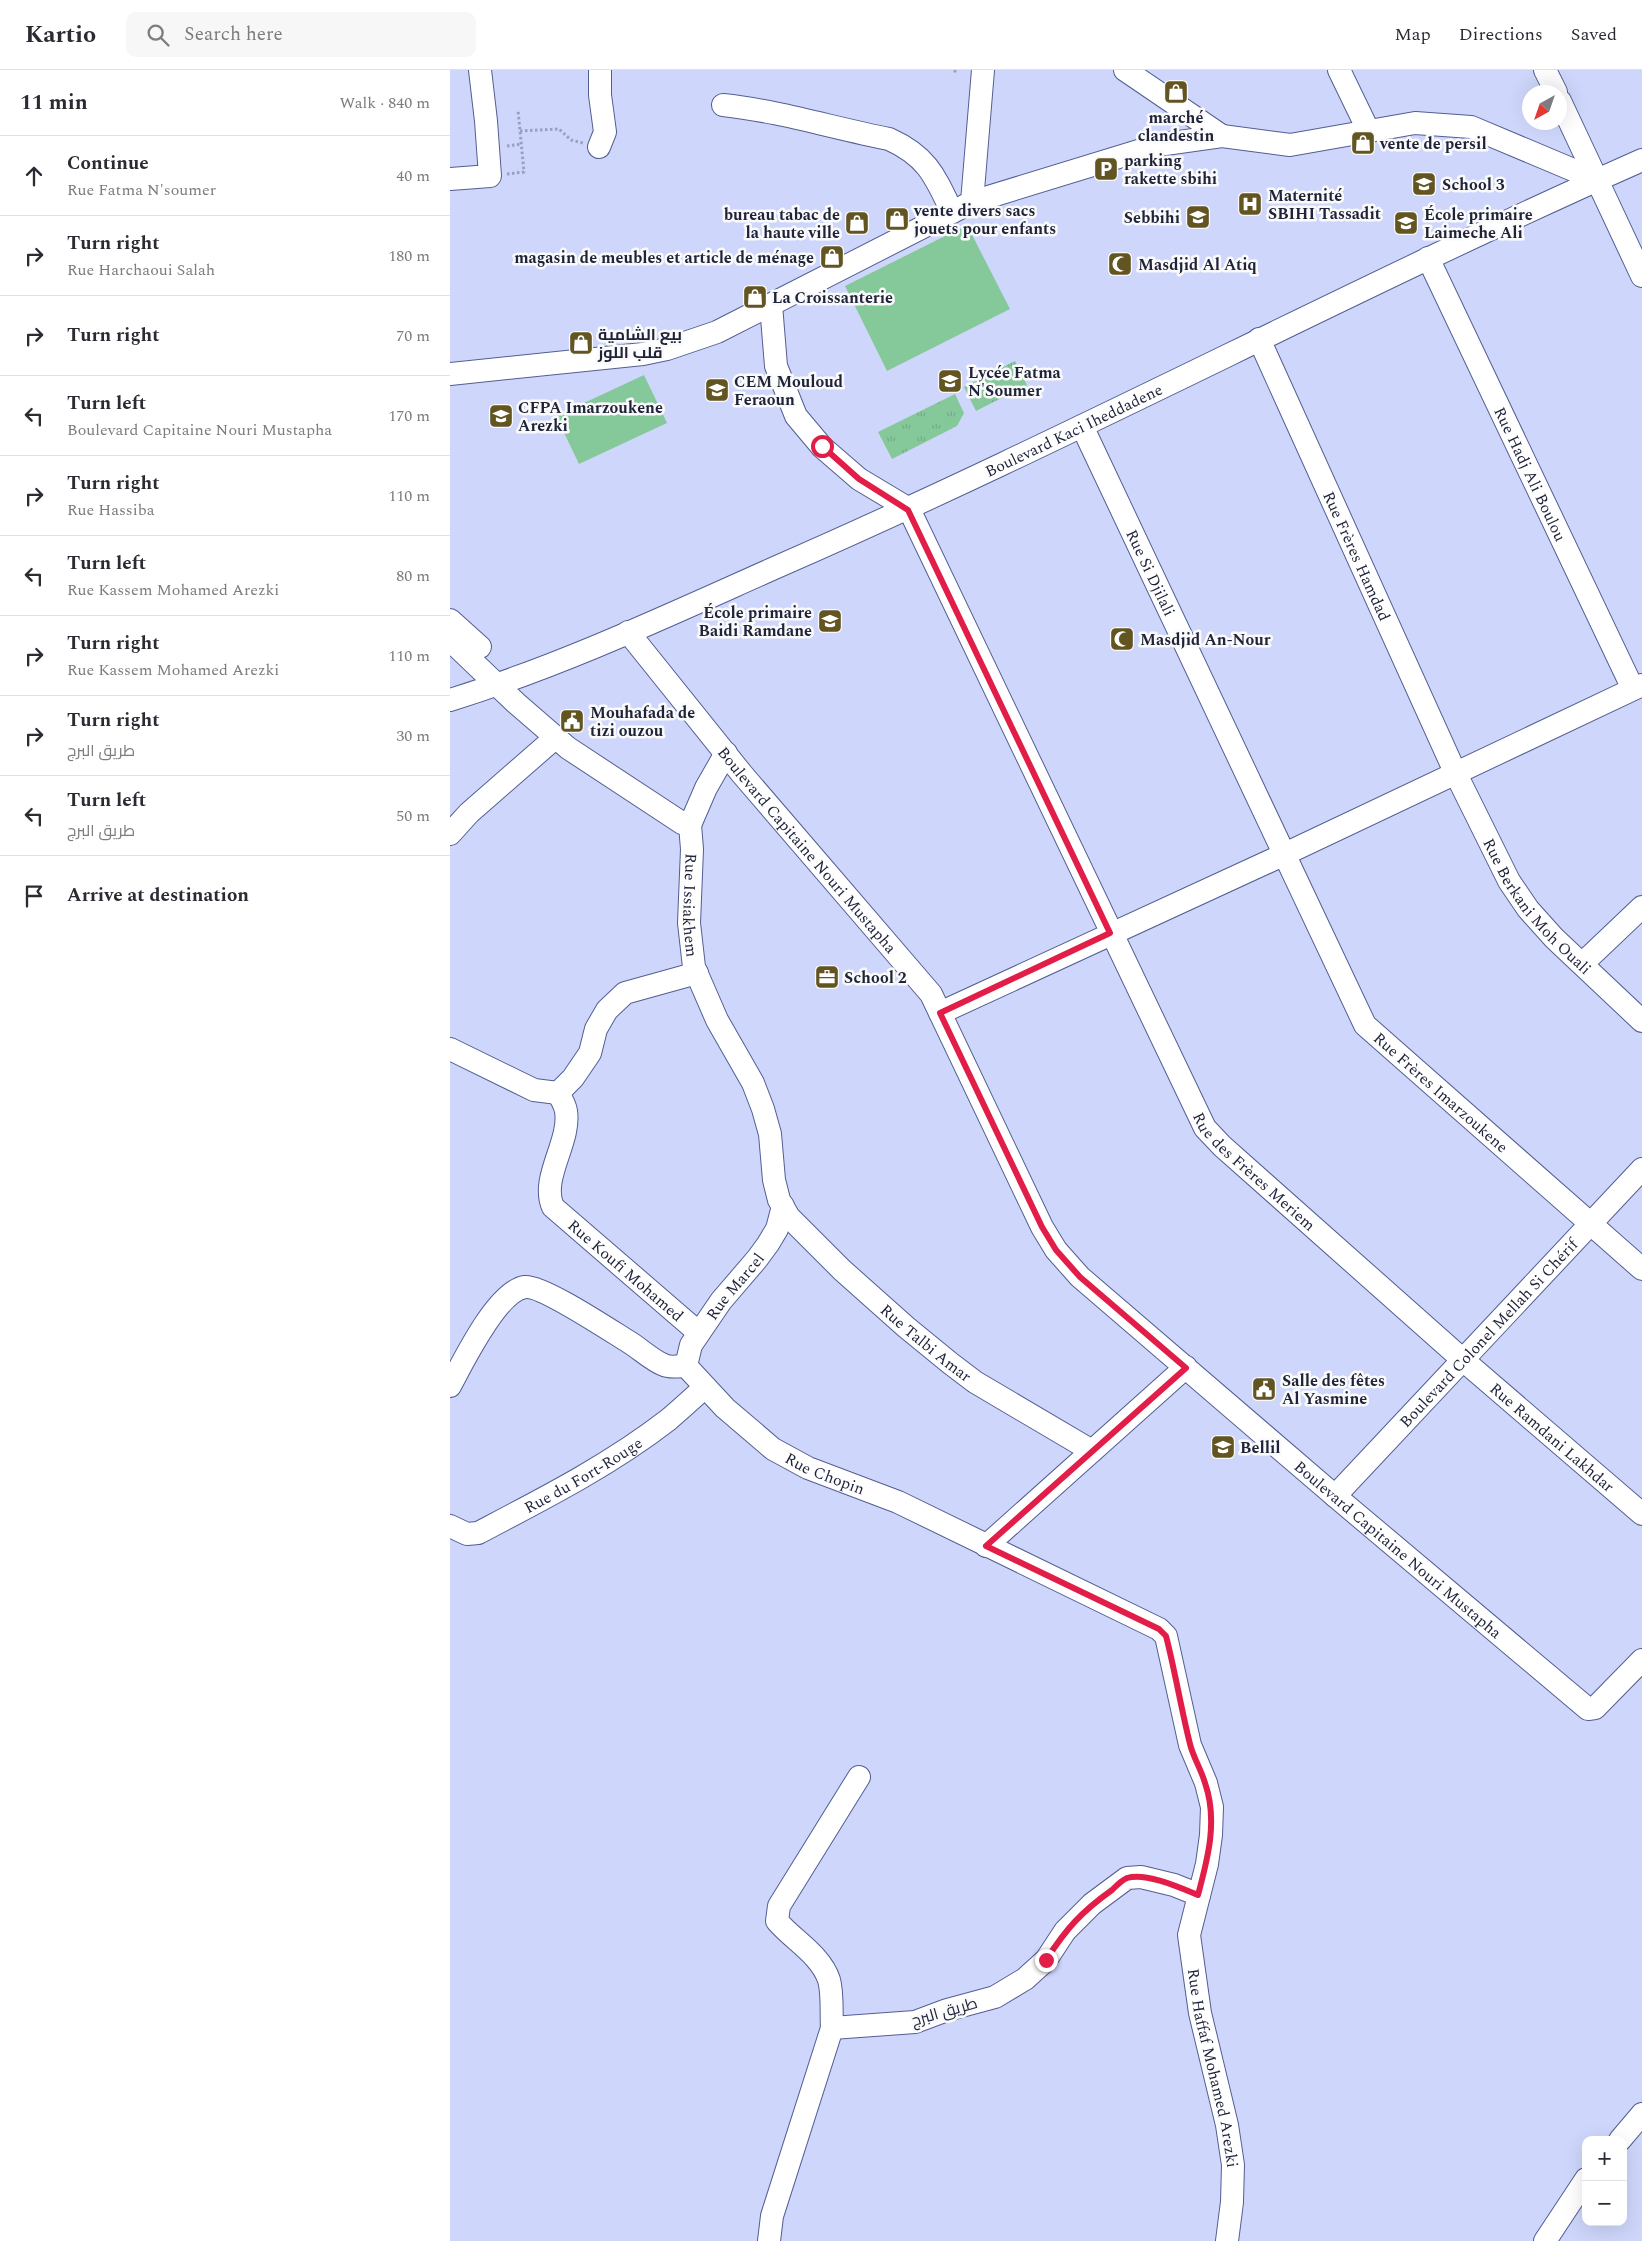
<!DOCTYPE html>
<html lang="en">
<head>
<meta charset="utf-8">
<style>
  :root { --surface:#fff; --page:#f7f7f7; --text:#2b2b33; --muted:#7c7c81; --line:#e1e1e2 }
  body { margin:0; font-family:Spectral,Cairo,serif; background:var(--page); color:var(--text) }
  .controls { position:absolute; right:15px; bottom:15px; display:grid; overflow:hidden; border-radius:10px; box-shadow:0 5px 20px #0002 }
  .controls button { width:45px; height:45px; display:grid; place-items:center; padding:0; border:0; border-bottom:1px solid var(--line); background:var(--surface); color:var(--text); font:25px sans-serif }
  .compass { position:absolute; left:1072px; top:15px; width:45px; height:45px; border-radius:50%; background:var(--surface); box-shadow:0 5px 20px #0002; rotate:220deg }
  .stop { position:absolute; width:15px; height:15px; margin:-11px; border:4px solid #e11d48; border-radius:50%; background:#fff }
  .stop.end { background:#e11d48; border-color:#fff; box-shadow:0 1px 5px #0008 }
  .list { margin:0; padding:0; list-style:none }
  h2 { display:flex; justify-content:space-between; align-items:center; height:65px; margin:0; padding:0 20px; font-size:21px }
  h2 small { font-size:16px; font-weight:400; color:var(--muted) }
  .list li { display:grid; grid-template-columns:32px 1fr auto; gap:15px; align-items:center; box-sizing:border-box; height:80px; padding:0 20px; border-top:1px solid var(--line) }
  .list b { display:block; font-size:19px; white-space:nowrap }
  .list p { margin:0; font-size:16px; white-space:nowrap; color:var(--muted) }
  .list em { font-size:16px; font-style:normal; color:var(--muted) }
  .icon { flex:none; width:28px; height:28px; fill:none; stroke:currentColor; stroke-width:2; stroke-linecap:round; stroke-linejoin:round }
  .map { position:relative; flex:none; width:1192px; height:2171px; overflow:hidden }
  header { display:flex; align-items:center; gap:30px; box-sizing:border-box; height:70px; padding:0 25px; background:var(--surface); border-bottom:1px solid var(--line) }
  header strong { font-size:24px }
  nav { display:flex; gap:28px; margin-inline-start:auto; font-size:18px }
  .search { width:350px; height:45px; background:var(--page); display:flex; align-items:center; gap:12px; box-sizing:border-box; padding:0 18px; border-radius:10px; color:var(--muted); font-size:19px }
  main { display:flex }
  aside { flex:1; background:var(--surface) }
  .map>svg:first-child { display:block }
  .grass { fill:url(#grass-tufts) }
  .green { fill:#85c99a }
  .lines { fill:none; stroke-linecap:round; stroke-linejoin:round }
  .minor-casing { stroke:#525e92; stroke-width:24 }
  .path { stroke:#99a1c0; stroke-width:3; stroke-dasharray:2.5 2.5; stroke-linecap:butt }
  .minor { stroke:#fff; stroke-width:22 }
  .route { stroke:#e11d48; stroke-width:6 }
  .labels { text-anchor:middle; stroke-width:5; stroke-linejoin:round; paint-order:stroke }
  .poi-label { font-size:16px; font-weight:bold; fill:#1e2339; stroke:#fafafa; text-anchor:start }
  .street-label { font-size:16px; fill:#1e2339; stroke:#fafafa }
</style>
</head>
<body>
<header>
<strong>Kartio</strong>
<div class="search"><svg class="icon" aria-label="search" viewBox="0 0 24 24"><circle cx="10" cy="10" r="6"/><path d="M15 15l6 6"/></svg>Search here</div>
<nav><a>Map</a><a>Directions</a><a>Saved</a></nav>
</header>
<main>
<aside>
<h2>11 min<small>Walk · 840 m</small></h2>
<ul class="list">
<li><svg class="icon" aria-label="ahead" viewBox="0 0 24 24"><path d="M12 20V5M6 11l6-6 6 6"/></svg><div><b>Continue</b><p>Rue Fatma N'soumer</p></div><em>40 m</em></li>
<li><svg class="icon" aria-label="right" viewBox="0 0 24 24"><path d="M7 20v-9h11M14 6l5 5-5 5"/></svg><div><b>Turn right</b><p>Rue Harchaoui Salah</p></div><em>180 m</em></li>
<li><svg class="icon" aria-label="right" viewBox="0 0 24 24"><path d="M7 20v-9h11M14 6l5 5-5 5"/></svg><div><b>Turn right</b></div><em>70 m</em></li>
<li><svg class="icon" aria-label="left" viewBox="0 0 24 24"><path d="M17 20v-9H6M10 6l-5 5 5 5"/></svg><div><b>Turn left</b><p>Boulevard Capitaine Nouri Mustapha</p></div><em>170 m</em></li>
<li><svg class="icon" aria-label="right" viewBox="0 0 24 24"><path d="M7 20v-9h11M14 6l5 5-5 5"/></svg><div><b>Turn right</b><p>Rue Hassiba</p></div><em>110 m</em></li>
<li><svg class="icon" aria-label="left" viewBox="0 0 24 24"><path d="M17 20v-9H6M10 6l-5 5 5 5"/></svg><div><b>Turn left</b><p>Rue Kassem Mohamed Arezki</p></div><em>80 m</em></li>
<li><svg class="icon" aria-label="right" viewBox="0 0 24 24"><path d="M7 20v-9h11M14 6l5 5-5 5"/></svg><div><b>Turn right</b><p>Rue Kassem Mohamed Arezki</p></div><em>110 m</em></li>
<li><svg class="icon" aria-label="right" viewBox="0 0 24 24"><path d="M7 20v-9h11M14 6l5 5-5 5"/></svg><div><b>Turn right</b><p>طريق البرج</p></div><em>30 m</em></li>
<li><svg class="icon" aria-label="left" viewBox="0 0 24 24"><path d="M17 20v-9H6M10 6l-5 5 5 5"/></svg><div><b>Turn left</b><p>طريق البرج</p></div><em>50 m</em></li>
<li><svg class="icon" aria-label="arrive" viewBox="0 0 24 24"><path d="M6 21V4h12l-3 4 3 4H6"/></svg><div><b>Arrive at destination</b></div></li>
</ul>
</aside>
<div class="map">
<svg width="1192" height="2171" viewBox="0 0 1192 2171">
  <defs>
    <pattern id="grass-tufts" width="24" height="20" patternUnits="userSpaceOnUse" patternTransform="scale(1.25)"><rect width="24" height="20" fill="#85c99a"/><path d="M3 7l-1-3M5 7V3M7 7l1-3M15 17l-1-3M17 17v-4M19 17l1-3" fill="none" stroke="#72ac85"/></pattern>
  </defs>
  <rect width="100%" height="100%" fill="#ced7fb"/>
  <g class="grass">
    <path d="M 565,291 L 577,315 L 526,341 L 514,317 Z"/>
    <path d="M 505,324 L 514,343 L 507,356 L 442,389 L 428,362 Z"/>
  </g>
  <g class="green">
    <path d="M 517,155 L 560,239 L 437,301 L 395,216 Z"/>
    <path d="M 194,305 L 217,353 L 129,394 L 106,346 Z"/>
  </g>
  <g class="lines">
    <defs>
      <g id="minor">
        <path d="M 675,0 L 772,66"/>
        <path d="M 889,0 L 919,62"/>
        <path d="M 1095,0 L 1106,22"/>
        <path d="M 1110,31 L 1192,206"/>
        <path d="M 273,35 C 329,41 383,58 439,69 C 477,86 485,106 502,142"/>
        <path d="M 149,77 L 155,62 L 150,25 L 150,0"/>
        <path d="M 0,109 L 40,106 L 36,51 L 30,0"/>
        <path d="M 522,132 L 533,0"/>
        <path id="s1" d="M 978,188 L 1183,619"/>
        <path id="s2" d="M 321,235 L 326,296 L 346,346 L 372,377 L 409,409 L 459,439 L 755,1058 L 772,1076 L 1013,1290 L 1192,1444"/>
        <path id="s3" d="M 809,269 L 1005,702 L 1059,811 L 1078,839 L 1104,868 L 1192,951"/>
        <path d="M 0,304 L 193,284 L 217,279 L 267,262 L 522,132 L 708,75 L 772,66 L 840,75 L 965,53 L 1021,57 L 1147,110"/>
        <path id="s4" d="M 632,356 L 915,955 L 1192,1199"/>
        <path d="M 0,550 L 30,577"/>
        <path id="s5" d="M 178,562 L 292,704 L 481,924 L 592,1157 L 606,1180 L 630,1207 L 885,1426 L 1138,1639 L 1145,1638 L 1192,1590"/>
        <path id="s6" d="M 0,570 L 66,633 L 118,678 L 232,753 L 240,755 L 242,779 L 239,853 L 244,897 L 267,950 L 303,1013 L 313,1039 L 320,1064 L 324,1110 L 329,1130 L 339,1147 L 392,1200 L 456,1257 L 500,1293 L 525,1312 L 642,1381"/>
        <path id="s7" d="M 0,630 C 113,595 221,544 329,496 C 620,369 901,219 1192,90"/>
        <path d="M 240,755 L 256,718 L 276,683"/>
        <path d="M 0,764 L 19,743 L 106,667"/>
        <path d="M 1132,894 L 1192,837"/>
        <path d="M 490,943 L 835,784 L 1192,615"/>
        <path d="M 0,979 L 84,1020 L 108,1023 L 123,1008 L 140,983 L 146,959 L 157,940 L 175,923 L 247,903"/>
        <path id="s8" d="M 108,1023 C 111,1028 115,1035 116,1041 C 121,1072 90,1108 103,1137 L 249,1263"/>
        <path id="s9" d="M 236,1296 L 275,1338 L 323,1379 L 358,1398 L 448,1432 L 709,1559 L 716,1566 L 740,1675 L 756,1713 L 762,1737 L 761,1765 L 757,1794 L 739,1865 L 750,1943 L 777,2055 L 783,2095 L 782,2132 L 777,2171"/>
        <path id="s10" d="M 236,1296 L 241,1275 L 271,1231 L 307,1189 L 318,1174 L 327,1159 L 333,1136"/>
        <path d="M 0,1316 C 13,1292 47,1221 75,1217 C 92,1215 161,1261 179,1272 C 189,1278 203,1291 214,1295 C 220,1298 230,1296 236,1296"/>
        <path id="s11" d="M 885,1426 L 1192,1099"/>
        <path id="s12" d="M 0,1456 L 17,1464 L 28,1463 C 93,1429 160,1395 218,1350 C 231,1339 243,1328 255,1317"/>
        <path d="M 536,1476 L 736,1297"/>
        <path d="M 382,1958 C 381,1943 383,1924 379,1910 C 371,1885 343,1870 327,1851 L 329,1836 L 409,1707"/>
        <path d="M 1170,2070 L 1192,2044"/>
        <path d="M 319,2171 L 322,2146 L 382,1958 L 465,1952 L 497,1940 L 545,1927 L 575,1909 L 596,1890 L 615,1861 L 642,1834 L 677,1808 L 691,1807 L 724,1815 L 749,1825"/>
        <path d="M 1095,2171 L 1136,2109"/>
      </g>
    </defs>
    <use href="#minor" class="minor-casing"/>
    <g class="path">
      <path d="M 505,0 L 505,3"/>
      <path d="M 70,61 L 109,59 L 121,70 L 133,73"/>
      <path d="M 57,76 L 72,74"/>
      <path d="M 57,104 L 74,102 L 68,40"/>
    </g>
    <use href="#minor" class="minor"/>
  </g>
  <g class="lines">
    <path class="route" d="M 372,376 L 409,409 L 458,440 L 660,863 L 490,943 L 592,1157 L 606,1180 L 630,1207 L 736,1298 L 536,1476 L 709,1559 L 716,1566 C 725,1601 731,1638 740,1674 C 743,1687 751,1699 755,1713 C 768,1750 758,1788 748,1825 C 731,1818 696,1802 677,1808 C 672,1810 666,1816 662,1820 C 631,1842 616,1859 596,1890"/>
  </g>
  <defs>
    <symbol id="shop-square" viewBox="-11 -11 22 22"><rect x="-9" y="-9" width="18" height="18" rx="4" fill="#635522" stroke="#fafafa"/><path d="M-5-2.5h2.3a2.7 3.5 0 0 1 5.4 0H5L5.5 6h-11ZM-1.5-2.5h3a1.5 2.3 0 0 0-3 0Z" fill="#fff"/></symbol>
    <symbol id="parking-square" viewBox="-11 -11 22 22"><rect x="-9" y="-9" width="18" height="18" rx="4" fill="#635522" stroke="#fafafa"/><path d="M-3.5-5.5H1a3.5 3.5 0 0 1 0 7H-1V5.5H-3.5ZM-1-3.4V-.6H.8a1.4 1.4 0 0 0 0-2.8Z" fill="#fff"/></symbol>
    <symbol id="school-square" viewBox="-11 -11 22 22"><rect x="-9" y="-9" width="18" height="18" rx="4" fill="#635522" stroke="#fafafa"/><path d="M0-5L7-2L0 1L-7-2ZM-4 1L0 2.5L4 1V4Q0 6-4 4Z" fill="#fff"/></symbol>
    <symbol id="hospital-square" viewBox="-11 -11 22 22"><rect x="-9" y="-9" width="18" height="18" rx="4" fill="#635522" stroke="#fafafa"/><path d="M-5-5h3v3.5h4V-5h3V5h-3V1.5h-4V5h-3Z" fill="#fff"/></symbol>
    <symbol id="mosque-square" viewBox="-11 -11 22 22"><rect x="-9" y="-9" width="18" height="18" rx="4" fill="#635522" stroke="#fafafa"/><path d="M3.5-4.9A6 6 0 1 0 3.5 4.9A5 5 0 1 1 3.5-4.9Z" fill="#fff"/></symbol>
    <symbol id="university-square" viewBox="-11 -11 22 22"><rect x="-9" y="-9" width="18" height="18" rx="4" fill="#635522" stroke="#fafafa"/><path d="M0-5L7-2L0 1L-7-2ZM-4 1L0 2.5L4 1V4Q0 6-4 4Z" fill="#fff"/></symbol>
    <symbol id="civic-square" viewBox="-11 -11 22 22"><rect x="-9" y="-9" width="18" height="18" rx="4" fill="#635522" stroke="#fafafa"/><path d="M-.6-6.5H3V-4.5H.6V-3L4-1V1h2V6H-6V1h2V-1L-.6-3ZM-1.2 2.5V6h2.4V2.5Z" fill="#fff"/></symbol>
    <symbol id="office-square" viewBox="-11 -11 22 22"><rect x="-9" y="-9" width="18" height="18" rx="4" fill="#635522" stroke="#fafafa"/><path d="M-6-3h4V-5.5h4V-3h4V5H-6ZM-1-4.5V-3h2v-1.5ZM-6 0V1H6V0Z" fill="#fff"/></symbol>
  </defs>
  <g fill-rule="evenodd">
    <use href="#shop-square" x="712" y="8" width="28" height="28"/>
    <use href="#shop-square" x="899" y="59" width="28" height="28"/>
    <use href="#parking-square" x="642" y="85" width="28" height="28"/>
    <use href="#school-square" x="960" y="100" width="28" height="28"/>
    <use href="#hospital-square" x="786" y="120" width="28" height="28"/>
    <use href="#school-square" x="734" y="133" width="28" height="28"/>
    <use href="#shop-square" x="433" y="135" width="28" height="28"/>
    <use href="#shop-square" x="393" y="139" width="28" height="28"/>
    <use href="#school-square" x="942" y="139" width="28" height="28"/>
    <use href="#shop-square" x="368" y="173" width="28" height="28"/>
    <use href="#mosque-square" x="656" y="180" width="28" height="28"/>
    <use href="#shop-square" x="291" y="213" width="28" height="28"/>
    <use href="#shop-square" x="117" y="259" width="28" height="28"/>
    <use href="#school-square" x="486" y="297" width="28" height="28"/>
    <use href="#school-square" x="253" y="306" width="28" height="28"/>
    <use href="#university-square" x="37" y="332" width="28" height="28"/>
    <use href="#school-square" x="366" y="537" width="28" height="28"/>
    <use href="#mosque-square" x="658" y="555" width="28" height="28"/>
    <use href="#civic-square" x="108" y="637" width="28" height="28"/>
    <use href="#office-square" x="363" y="893" width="28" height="28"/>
    <use href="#civic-square" x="800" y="1305" width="28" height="28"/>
    <use href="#school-square" x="759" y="1363" width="28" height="28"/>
  </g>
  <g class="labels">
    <g class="poi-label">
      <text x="726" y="53" text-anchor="middle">marché<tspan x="726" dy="18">clandestin</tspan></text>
      <text x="930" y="79">vente de persil</text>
      <text x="674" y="96">parking<tspan x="674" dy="18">rakette sbihi</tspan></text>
      <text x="992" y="120">School 3</text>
      <text x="818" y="131">Maternité<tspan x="818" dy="18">SBIHI Tassadit</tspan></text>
      <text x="464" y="146">vente divers sacs<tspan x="464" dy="18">jouets pour enfants</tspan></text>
      <text x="390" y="150" text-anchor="end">bureau tabac de<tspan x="390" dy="18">la haute ville</tspan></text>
      <text x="974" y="150">École primaire<tspan x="974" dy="18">Laimeche Ali</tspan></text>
      <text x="730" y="153" text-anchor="end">Sebbihi</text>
      <text x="364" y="193" text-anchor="end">magasin de meubles et article de ménage</text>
      <text x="688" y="200">Masdjid Al Atiq</text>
      <text x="322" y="233">La Croissanterie</text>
      <text x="148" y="270">بيع الشامية<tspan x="148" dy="18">قلب اللوز</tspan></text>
      <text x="518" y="308">Lycée Fatma<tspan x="518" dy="18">N'Soumer</tspan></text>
      <text x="284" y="317">CEM Mouloud<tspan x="284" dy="18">Feraoun</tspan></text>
      <text x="68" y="343">CFPA Imarzoukene<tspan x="68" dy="18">Arezki</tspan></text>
      <text x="362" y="548" text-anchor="end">École primaire<tspan x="362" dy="18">Baidi Ramdane</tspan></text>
      <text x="690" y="575">Masdjid An-Nour</text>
      <text x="140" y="648">Mouhafada de<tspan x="140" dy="18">tizi ouzou</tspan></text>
      <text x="394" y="913">School 2</text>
      <text x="832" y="1316">Salle des fêtes<tspan x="832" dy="18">Al Yasmine</tspan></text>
      <text x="790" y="1383">Bellil</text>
    </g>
    <g class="street-label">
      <text dy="6" stroke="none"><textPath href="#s7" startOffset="680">Boulevard Kaci Iheddadene</textPath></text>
      <text dy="6" stroke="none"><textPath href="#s1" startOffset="239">Rue Hadj Ali Boulou</textPath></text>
      <text dy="6" stroke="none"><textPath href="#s3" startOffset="238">Rue Frères Hamdad</textPath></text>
      <text dy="6" stroke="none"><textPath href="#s4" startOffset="162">Rue Si Djilali</textPath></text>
      <text dy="6" stroke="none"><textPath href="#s5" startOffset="282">Boulevard Capitaine Nouri Mustapha</textPath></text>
      <text dy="6" stroke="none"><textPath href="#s3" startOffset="634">Rue Berkani Moh Ouali</textPath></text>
      <text dy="6" stroke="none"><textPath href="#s6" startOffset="385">Rue Issiakhem</textPath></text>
      <text dy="6" stroke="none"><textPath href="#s4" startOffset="764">Rue Frères Imarzoukene</textPath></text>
      <text dy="6" stroke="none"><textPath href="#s2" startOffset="1014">Rue des Frères Meriem</textPath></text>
      <text dy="6" stroke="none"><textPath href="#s8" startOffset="215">Rue Koufi Mohamed</textPath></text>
      <text dy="6" stroke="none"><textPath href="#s10" startOffset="95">Rue Marcel</textPath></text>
      <text dy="6" stroke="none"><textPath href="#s11" startOffset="224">Boulevard Colonel Mellah Si Chérif</textPath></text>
      <text dy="6" stroke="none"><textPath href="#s6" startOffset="904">Rue Talbi Amar</textPath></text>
      <text dy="6" stroke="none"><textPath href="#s2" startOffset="1414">Rue Ramdani Lakhdar</textPath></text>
      <text dy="6" stroke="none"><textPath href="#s9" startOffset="178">Rue Chopin</textPath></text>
      <text dy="6" stroke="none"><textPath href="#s12" startOffset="150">Rue du Fort-Rouge</textPath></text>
      <text dy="6" stroke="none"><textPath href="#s5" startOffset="1212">Boulevard Capitaine Nouri Mustapha</textPath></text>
      <text transform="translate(494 1941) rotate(-16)" y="6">طريق البرج</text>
      <text dy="6" stroke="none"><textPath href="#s9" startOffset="1000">Rue Haffaf Mohamed Arezki</textPath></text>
    </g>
  </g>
</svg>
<div class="controls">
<button>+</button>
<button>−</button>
</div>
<svg class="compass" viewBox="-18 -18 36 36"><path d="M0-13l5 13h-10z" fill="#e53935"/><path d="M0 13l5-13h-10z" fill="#7c7c81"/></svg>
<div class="stop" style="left:372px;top:376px"></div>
<div class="stop end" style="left:596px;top:1890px"></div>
</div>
</main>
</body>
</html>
